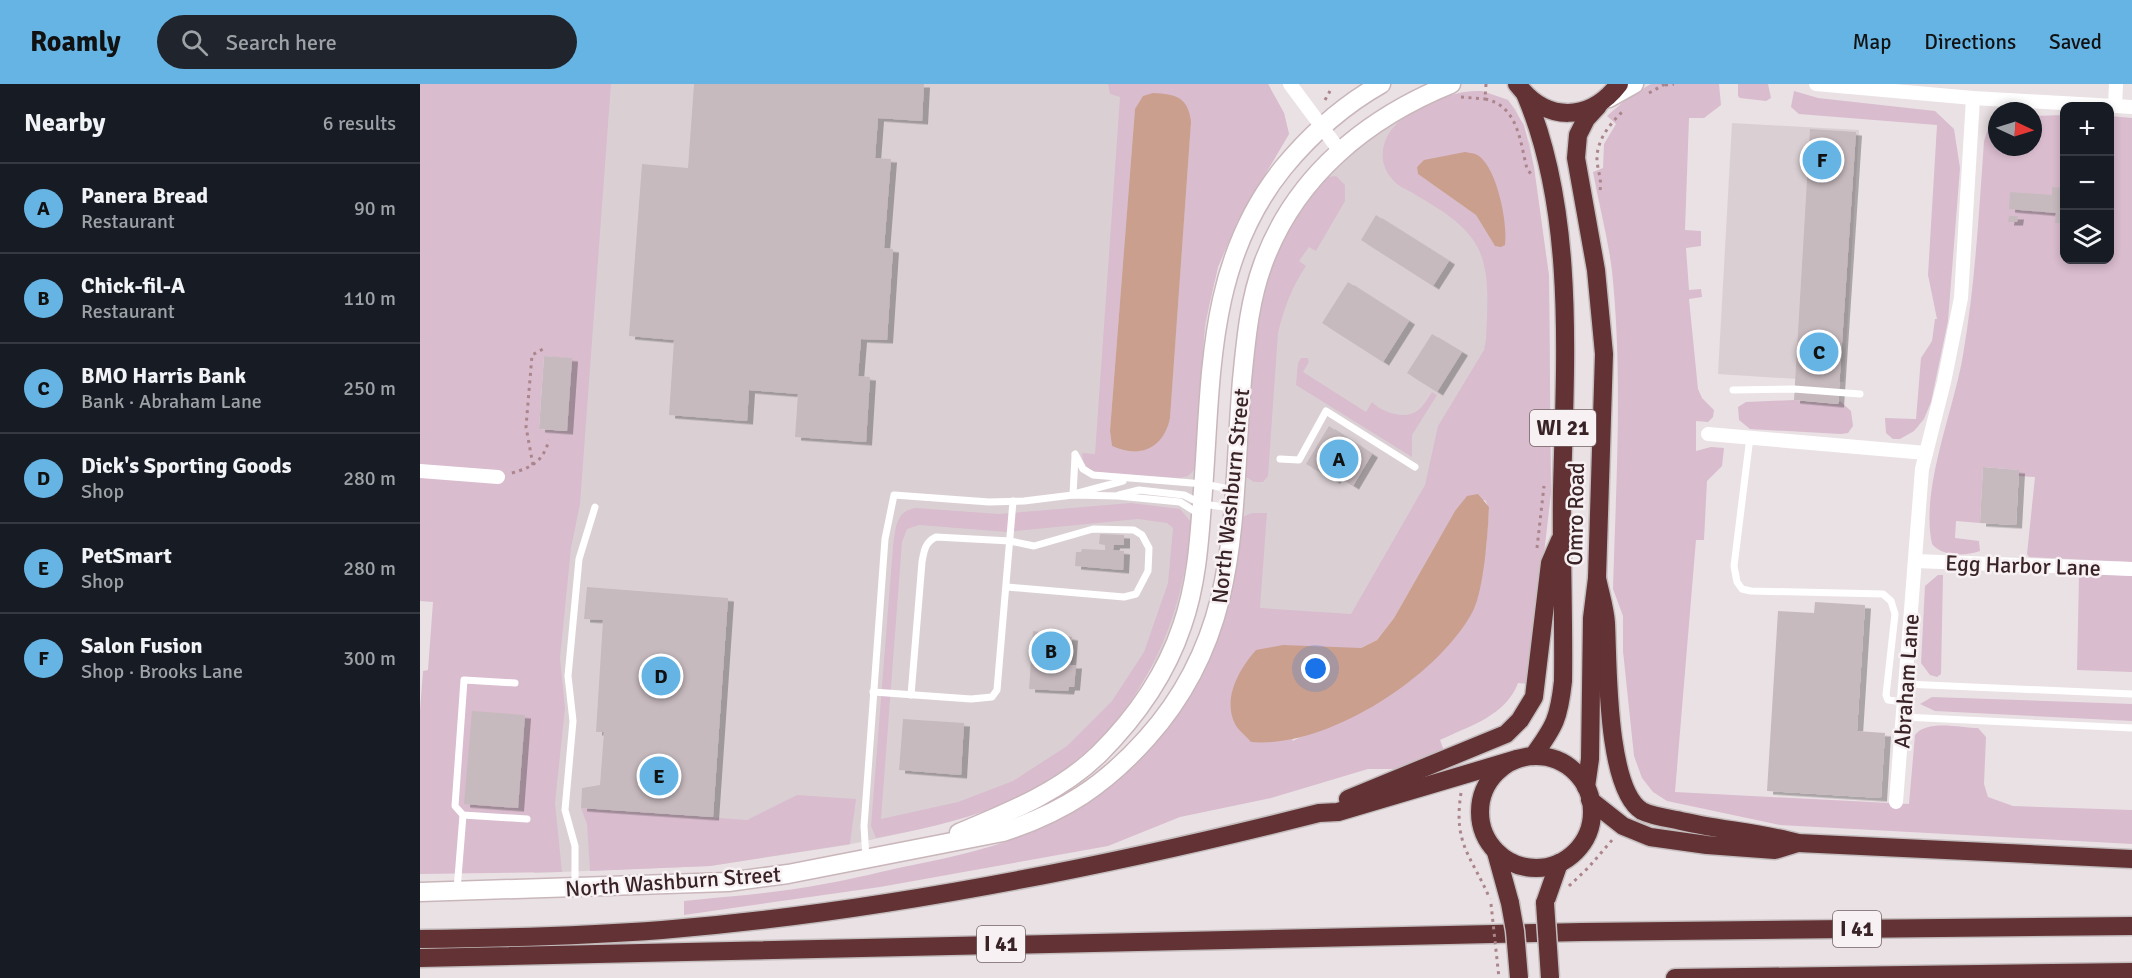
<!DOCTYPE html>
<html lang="en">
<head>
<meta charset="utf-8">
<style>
  :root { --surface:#171b24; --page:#20242c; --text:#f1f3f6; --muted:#9ea1a6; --line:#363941; --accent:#65b4e4 }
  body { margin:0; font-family:Signika,sans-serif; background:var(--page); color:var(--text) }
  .controls { position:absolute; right:18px; top:18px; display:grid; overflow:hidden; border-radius:12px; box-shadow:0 3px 9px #0003 }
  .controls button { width:54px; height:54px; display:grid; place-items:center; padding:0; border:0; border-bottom:2px solid var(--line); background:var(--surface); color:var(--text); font:30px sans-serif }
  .compass { position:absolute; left:1568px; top:18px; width:54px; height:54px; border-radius:50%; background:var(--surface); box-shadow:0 3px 9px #0003; rotate:94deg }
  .you { position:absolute; left:896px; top:585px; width:21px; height:21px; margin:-15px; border:4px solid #fff; border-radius:50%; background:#1a73e8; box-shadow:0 0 0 9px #1a73e833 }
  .badge { display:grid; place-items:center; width:39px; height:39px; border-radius:50%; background:var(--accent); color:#111; font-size:20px; font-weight:700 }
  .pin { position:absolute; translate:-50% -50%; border:3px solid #fff; box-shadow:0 2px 6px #0006 }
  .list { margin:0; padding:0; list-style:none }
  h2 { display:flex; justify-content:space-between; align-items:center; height:78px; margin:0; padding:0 24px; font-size:26px }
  h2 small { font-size:20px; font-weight:400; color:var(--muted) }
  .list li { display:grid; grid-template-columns:39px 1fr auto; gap:18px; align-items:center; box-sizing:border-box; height:90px; padding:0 24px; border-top:2px solid var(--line) }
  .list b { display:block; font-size:22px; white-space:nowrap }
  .list p { margin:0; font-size:20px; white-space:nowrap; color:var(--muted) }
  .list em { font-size:20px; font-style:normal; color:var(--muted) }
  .icon { flex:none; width:33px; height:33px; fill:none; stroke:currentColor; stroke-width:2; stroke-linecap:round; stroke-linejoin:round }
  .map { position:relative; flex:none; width:1712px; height:894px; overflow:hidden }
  header { display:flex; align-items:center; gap:36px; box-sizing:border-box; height:84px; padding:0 30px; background:var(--accent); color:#111 }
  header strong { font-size:28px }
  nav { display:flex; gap:33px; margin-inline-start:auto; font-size:21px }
  .search { width:420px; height:54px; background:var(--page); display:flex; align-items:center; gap:15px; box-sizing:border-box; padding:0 21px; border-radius:33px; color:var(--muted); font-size:22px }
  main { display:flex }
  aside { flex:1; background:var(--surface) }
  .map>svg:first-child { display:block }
  .built { fill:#dad0d3 }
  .green { fill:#d9bcce; fill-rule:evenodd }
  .water { fill:#ca9f8e }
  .building { fill:#c7babe; filter:url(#shadow) }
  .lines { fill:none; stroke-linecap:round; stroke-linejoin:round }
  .secondary-casing { stroke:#c9b6ba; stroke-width:21 }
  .highway-casing { stroke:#c4bdbe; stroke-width:21 }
  .path { stroke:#ab858c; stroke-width:3; stroke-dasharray:3 4.5; stroke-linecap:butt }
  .lane { stroke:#fff; stroke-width:7 }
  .street { stroke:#fff; stroke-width:14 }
  .secondary { stroke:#fff; stroke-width:18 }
  .highway { stroke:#623235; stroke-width:18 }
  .highway-bridge-casing { stroke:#c4bdbe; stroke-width:21; stroke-linecap:butt }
  .path-bridge { stroke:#ab858c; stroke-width:3; stroke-dasharray:3 4.5; stroke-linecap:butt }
  .highway-bridge { stroke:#623235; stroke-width:18 }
  .labels { text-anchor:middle; stroke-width:5; stroke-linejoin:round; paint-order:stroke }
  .shield { fill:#f7f1f3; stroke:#726164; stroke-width:1.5 }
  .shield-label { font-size:21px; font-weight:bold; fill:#392326 }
  .street-label { font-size:22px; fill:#392326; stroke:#f7f1f3 }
</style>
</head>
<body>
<header>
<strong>Roamly</strong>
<div class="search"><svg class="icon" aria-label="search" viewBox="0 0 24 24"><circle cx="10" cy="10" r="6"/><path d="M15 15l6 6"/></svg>Search here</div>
<nav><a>Map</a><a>Directions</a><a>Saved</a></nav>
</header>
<main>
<aside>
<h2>Nearby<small>6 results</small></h2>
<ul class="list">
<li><span class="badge">A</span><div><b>Panera Bread</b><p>Restaurant</p></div><em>90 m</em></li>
<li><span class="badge">B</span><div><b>Chick-fil-A</b><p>Restaurant</p></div><em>110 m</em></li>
<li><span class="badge">C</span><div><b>BMO Harris Bank</b><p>Bank · Abraham Lane</p></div><em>250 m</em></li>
<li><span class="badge">D</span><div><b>Dick's Sporting Goods</b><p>Shop</p></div><em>280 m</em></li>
<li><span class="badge">E</span><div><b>PetSmart</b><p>Shop</p></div><em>280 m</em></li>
<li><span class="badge">F</span><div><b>Salon Fusion</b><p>Shop · Brooks Lane</p></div><em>300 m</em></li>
</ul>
</aside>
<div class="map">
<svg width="1712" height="894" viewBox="0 0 1712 894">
  <defs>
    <filter id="shadow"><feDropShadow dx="6" dy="3.5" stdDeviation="0" flood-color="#0004"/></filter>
  </defs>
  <rect width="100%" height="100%" fill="#eae1e4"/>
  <g class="built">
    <path d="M 169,0 L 848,0 L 864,29 L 869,50 L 817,138 L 798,183 L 789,221 L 783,261 L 771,448 L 762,504 L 755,531 L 740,570 L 706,625 L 674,661 L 634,692 L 574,724 L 501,745 L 427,761 L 290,782 L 114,789 Z"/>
    <path d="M 1062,7 L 1088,16 L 1096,26 L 1110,60 L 1129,192 L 1130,317 L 941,553 L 801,546 L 815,495 L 830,293 L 907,93 L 937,63 L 989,29 L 1042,8 Z"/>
    <path d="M 1312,39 L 1439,46 L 1424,298 L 1298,290 Z"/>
  </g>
  <g class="green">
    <path d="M 0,0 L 191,0 L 160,420 L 151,464 L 140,574 L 145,624 L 135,719 L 142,788 L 0,790 L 0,627 L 3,587 L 8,586 L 13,518 L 0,517 ZM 124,272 L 152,275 L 146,347 L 119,345 Z"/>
    <path d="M 688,0 L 848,0 L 864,29 L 869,50 L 817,138 L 798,183 L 785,240 L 775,385 L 768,392 L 760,394 L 676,388 C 667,385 662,379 662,369 L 675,370 L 700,13 L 690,10 ZM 715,25 L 771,38 L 750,334 C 744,364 719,375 692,362 L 690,347 Z"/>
    <path d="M 1231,0 L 1299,0 L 1301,21 L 1284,34 L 1269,34 L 1265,146 L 1281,147 L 1281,162 L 1266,164 L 1269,206 L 1281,205 L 1282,213 L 1269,215 L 1278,305 L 1282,314 L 1294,326 L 1293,333 L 1288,338 L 1276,337 L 1276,367 L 1291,363 L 1304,364 L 1302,382 L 1287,397 L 1284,456 L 1276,456 L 1255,708 L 1489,720 L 1495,651 C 1507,635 1541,644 1558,644 L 1566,653 L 1564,700 L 1568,713 L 1593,722 L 1712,726 L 1712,760 L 1360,741 L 1247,717 L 1233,708 L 1222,694 L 1214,672 L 1203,567 L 1203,532 L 1193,505 C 1196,399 1203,292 1192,187 C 1188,154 1179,121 1173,88 L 1183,84 L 1184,60 L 1196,40 L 1187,32 L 1210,12 Z"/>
    <path d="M 1318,0 L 1348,0 L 1351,14 L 1346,17 L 1320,14 L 1318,12 Z"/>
    <path d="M 1062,7 L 1088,16 L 1104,41 L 1114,83 L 1129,192 L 1131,409 L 1109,600 L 1098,599 C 1086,632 1049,642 1020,656 L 1024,667 L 982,685 L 948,685 L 851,714 L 760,733 L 688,762 L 460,803 L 264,831 L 264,817 C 310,812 358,809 404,800 C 434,795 463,787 493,781 C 537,772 582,762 624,743 C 723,698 793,603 814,497 C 818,477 818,455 820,434 L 832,429 L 847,429 L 840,524 L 931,530 L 1005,401 L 1018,342 L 1064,266 L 1066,255 C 1067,227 1071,190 1058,164 C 1045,139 1019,125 996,111 C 989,106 978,103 973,96 C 955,77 962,51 981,36 C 1000,20 1036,6 1062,7 ZM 997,82 L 1068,86 L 1072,93 L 1075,162 L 1056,131 L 998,90 ZM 1065,416 L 1069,424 L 1066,467 L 947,625 L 872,657 L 917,565 L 941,564 L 957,556 L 974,534 L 1035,427 Z"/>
    <path d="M 1374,7 L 1398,14 L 1515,27 L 1534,45 L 1540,84 L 1528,237 L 1511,318 L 1504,335 L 1494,347 L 1480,355 L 1473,355 L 1466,349 L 1465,334 L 1496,335 L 1501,274 L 1512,257 L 1515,235 L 1517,235 L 1508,191 L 1517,41 L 1379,30 L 1371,23 Z"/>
    <path d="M 1644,31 L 1644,176 L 1690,176 L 1690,32 L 1712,34 L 1712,478 L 1609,473 L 1607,470 L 1615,393 L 1598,392 L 1598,386 L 1563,383 L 1560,439 L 1536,437 L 1535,454 L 1559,457 L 1560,467 C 1545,472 1523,473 1512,460 C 1500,405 1534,326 1543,271 C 1555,201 1559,129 1564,57 L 1568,45 L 1577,35 L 1577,63 L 1613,63 L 1613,32 Z"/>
    <path d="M 916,92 L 925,101 L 925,117 L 896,167 L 889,163 L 879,177 L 886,182 C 872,203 864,224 858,249 L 848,392 L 843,398 L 834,398 L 823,391 C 828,328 826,260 845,199 C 858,159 880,125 907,93 Z"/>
    <path d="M 881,274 L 888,274 L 889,278 L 883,288 L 946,328 L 952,318 C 961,328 985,336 997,327 C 1003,323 1008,314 1012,308 L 1017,311 L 992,351 L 992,373 L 876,301 L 878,279 Z"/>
    <path d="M 1374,316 L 1418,320 L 1420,317 L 1431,327 L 1433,342 L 1428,349 L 1421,350 L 1330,345 L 1319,336 L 1318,323 L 1326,318 Z"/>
    <path d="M 711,419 L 760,425 L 771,438 C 762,564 697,676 576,723 C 538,738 496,746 456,754 L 451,742 L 473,462 C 476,444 475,427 496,424 L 579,430 ZM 718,435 L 747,439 L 753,444 L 748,499 L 724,568 L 692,617 L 647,662 L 593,697 L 538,718 L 461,735 L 482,458 L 487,445 L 499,441 L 587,448 Z"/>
    <path d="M 1662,489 L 1712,492 L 1712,588 L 1657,586 L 1659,491 Z"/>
    <path d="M 1518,491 L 1523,491 L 1521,590 L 1517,593 L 1510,591 L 1501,579 L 1505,502 Z"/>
    <path d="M 1512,613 L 1712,620 L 1712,637 L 1515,627 L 1500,620 Z"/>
    <path d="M 377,711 L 436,715 L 430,760 L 290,782 L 170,787 L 167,740 L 161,724 L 327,736 Z"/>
  </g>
  <g class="water">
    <path d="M 733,9 C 756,10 768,13 771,38 L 750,334 C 744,364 720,375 692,362 L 690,347 L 715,25 L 723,12 Z"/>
    <path d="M 1045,68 C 1050,69 1055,69 1059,72 C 1077,85 1088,139 1085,161 L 1081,163 L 1075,162 L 1056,131 L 998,90 L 997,83 L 1004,76 Z"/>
    <path d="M 1058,410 L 1069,423 C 1068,449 1064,505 1053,527 C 1018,593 906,665 831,658 C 826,652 818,646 815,640 C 802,614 820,584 836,566 L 863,561 L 941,564 L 957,556 L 974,534 L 1035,427 L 1047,412 Z"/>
  </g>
  <g class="building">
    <path d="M 274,0 L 504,0 L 502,37 L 458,34 L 455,74 L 471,75 L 464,164 L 473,165 L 467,256 L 441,255 L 438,292 L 450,293 L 446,358 L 375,353 L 378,310 L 329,306 L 327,337 L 249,331 L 254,256 L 209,252 L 222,80 L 268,84 Z"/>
    <path d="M 1390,45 L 1436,48 L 1418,320 L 1374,316 Z"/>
    <path d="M 1632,103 L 1644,104 L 1644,139 L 1635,139 L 1636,129 L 1589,125 L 1590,108 L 1632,111 Z"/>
    <path d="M 956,131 L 1029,177 L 1013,202 L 941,156 Z"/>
    <path d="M 1589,132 L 1598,132 L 1597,138 L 1588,138 Z"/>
    <path d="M 928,198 L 989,237 L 963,278 L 902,239 Z"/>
    <path d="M 1012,250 L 1042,268 L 1017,308 L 987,289 Z"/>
    <path d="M 124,272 L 152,274 L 147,347 L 119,345 Z"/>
    <path d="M 909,342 L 952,370 L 933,402 L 917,392 L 914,396 L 886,380 Z"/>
    <path d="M 1563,383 L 1599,386 L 1596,441 L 1560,439 Z"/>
    <path d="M 680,450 L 704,451 L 704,461 L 694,461 L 693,466 L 704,467 L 703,486 L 655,482 L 656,468 L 661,468 L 662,465 L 685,466 L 685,461 L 679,460 Z"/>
    <path d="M 167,503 L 308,514 L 293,733 L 161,724 L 162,704 L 180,701 L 184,648 L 176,648 L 183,536 L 164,535 Z"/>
    <path d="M 1395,518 L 1445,521 L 1437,647 L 1465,649 L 1461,714 L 1347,707 L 1358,527 L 1394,529 Z"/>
    <path d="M 613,547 L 652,553 L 650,581 L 656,581 L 654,603 L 649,603 L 648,607 L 609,605 Z"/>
    <path d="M 52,627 L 105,631 L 98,724 L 44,720 Z"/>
    <path d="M 483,635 L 544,639 L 541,691 L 479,686 Z"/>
  </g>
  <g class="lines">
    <defs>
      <g id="secondary">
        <path d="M 1189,14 L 1214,0"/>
        <path d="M 539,749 C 589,728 640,708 679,670 C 715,634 746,590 762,542 C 776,502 779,461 782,419 C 792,301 784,182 863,84 C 891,50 922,22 961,0"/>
        <path d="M 0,808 L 308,798 L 368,790 L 583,748 C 644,728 685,701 727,654 C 823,547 811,429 822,296 C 826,257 829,218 843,180 C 875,92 947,34 1031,0"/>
      </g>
      <g id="highway">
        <path d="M 1097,0 C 1126,39 1170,38 1199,0"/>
        <path d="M 1106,12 C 1156,131 1145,279 1142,406 C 1141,470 1144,533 1143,597 C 1139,634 1135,642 1113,672"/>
        <path d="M 1177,494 C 1180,509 1185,524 1186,539 C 1188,579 1186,705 1222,727 C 1232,732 1246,734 1257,736 C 1297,746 1339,748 1378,759 L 1712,775"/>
        <circle cx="1116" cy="728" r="56"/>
        <path d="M 1166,703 L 1170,675 L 1172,534 L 1177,494 L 1184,270 L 1176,186 L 1156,74 L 1158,51 L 1166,35 L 1178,22"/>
        <path d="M 928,715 L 1086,650 L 1100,636 L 1114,613 L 1130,479 L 1140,456"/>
        <path d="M 1170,716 L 1203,742 L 1230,753 L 1287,761 L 1355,766 L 1378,759"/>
        <path d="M 1076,768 L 1090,819"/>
        <path d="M 1125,819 L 1139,779"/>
        <path d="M 0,855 C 81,854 162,852 242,846 C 462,828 685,783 899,729 L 918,728 L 1097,675"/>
        <path d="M 0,874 L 1162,848 L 1712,842"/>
        <path d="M 1255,894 L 1712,888"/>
      </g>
    </defs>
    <use href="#secondary" class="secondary-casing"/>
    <use href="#highway" class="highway-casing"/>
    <g class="path">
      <path d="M 1066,0 L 1065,15 C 1098,22 1100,57 1107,85 L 1111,90"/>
      <path d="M 1245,1 L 1254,0"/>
      <path d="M 1229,9 L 1245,0"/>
      <path d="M 1041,13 L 1065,15"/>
      <path d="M 905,16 L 910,7"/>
      <path d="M 1180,106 C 1182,97 1178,87 1177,77 C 1176,56 1190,40 1204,26"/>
      <path d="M 113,381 L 106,343 L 112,271 L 125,264"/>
      <path d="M 92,389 C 113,383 123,377 129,356"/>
      <path d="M 1117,464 L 1124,402"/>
      <path d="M 1041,709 C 1033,760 1051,771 1070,815"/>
      <path d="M 1149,802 L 1168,784 L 1193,755"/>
    </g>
    <g class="lane">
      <path d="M 1313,306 L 1374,305 L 1440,310"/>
      <path d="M 1330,353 L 1314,482 L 1317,498 L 1322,505 L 1331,507 L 1463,510 L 1471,517 L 1475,530 L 1466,611 L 1468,616 L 1484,618"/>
      <path d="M 655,370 L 663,385 L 673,391 L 784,400 L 814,406"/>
      <path d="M 860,375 L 879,376 L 906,327 L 995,383"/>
      <path d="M 658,409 L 703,397"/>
      <path d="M 653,411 L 655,372"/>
      <path d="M 699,411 L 719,406 L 764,411 L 782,420 L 812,424"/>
      <path d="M 95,599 L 44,596 L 35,722 L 43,731 L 107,735"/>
      <path d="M 1485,600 L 1712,610"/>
      <path d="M 453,608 L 551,615 L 572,613 L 577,606 L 593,417"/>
      <path d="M 491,611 L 502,478 C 504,467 505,458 516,453 L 590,457 L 614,462 L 673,445 L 714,446 L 722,451 L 729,464 L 728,487 L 716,510 L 704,513 L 587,503"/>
      <path d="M 1483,633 L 1712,644"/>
      <path d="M 446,775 L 444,742 L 465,455 L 474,411 L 569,418 L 604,417 L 653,411 L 698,412 L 760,418 L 779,430"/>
      <path d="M 155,802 L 155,762 L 145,726 L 153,637 L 148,592 L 159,475 L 175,423"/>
      <path d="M 37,806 L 43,731"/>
    </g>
    <g class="street">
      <path d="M 870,0 L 919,66"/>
      <path d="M 1396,0 L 1553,14 L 1712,23"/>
      <path d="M 1695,22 L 1696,0"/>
      <path d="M 1288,350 L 1506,369"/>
      <path d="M 0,387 L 78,393"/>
      <path d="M 1495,477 L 1712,485"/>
      <path d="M 1476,718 L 1502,385 L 1524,298 L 1541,214 L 1553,14"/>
    </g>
    <use href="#secondary" class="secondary"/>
    <use href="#highway" class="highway"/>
    <defs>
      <g id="highway-bridge">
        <path d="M 1090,819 L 1095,847 L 1099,894"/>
        <path d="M 1125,819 L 1130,894"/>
      </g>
    </defs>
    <use href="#highway-bridge" class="highway-bridge-casing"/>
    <path class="path-bridge" d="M 1071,820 L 1079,894"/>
    <use href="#highway-bridge" class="highway-bridge"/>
  </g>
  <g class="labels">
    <g class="shield">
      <rect x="1110" y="326" width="66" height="36" rx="4.5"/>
      <rect x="1413" y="827" width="48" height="36" rx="4.5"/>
      <rect x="557" y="842" width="48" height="36" rx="4.5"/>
    </g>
    <g class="shield-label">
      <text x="1143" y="351">WI 21</text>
      <text x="1437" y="852">I 41</text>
      <text x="581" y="867">I 41</text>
    </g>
    <g class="street-label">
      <text transform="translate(810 412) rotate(-84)" y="8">North Washburn Street</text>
      <text transform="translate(1155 430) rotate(-89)" y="8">Omro Road</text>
      <text transform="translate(1603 481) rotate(2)" y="8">Egg Harbor Lane</text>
      <text transform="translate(1486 597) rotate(-86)" y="8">Abraham Lane</text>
      <text transform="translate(253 797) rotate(-4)" y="8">North Washburn Street</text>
    </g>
  </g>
</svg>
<div class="controls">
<button>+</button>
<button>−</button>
<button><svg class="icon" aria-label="layers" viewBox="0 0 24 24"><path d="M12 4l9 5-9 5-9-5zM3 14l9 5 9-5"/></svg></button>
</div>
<svg class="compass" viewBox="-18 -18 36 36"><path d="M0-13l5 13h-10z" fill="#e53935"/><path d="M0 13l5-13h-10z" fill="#9ea1a6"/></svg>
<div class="you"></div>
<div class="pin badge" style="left:919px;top:375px">A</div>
<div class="pin badge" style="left:631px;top:567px">B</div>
<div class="pin badge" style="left:1399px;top:268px">C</div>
<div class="pin badge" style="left:241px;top:592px">D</div>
<div class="pin badge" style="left:239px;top:692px">E</div>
<div class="pin badge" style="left:1402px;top:76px">F</div>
</div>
</main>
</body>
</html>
